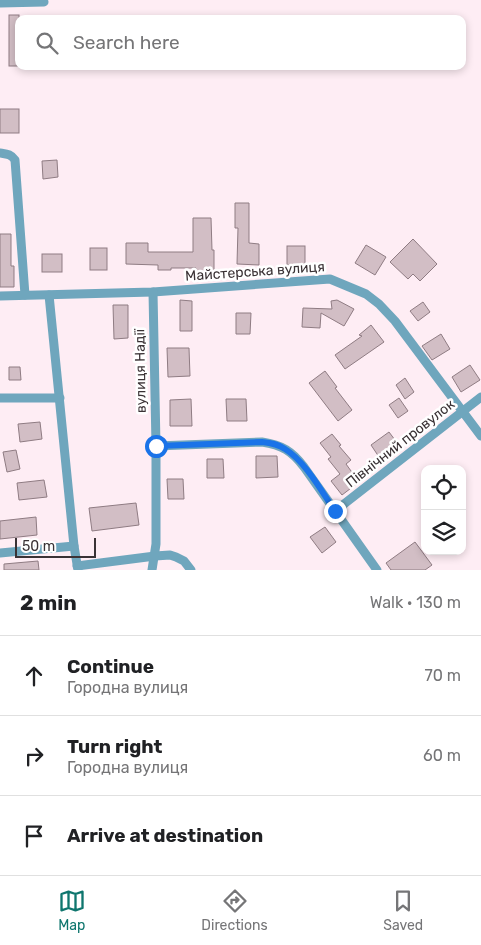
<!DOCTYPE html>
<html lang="en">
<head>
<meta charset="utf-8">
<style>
  :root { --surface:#fff; --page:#f6f6f6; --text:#202124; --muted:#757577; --line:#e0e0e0; --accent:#0f766e }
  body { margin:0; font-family:Rubik,sans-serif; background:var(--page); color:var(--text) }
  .controls { position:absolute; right:15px; bottom:15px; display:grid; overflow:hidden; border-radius:10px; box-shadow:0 2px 8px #0003 }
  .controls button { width:45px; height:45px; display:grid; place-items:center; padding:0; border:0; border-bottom:1px solid var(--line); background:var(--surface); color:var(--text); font:25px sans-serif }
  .scale { position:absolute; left:15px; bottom:12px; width:81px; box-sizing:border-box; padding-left:5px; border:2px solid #3a3235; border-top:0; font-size:14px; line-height:18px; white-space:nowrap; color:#3a3235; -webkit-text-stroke:4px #fff; paint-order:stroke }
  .stop { position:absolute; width:15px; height:15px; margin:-11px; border:4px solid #1a73e8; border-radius:50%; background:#fff }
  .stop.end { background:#1a73e8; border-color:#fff; box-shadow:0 1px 5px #0008 }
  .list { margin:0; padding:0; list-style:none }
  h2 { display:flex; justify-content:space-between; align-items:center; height:65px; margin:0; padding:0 20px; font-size:21px }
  h2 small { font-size:16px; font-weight:400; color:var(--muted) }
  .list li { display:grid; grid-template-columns:32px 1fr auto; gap:15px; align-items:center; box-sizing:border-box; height:80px; padding:0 20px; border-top:1px solid var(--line) }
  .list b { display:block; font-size:19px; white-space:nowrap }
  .list p { margin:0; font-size:16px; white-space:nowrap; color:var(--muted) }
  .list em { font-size:16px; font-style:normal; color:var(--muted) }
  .icon { flex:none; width:28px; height:28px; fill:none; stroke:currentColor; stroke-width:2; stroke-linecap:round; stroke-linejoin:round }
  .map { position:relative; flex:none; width:481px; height:570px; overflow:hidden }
  .search { position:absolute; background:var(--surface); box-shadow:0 2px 8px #0003; left:15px; right:15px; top:15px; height:55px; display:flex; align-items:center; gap:12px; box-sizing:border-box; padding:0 18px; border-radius:10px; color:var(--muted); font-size:19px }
  .sheet { height:305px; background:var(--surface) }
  nav { display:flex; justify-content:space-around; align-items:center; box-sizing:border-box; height:70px; border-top:1px solid var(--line); background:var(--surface); font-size:14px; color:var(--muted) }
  nav a { display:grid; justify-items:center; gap:2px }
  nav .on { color:var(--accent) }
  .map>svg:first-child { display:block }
  .building { fill:#d2bec5; stroke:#8f7c83 }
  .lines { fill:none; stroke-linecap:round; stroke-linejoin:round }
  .street { stroke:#6fa6bd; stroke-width:9 }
  .route { stroke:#1a73e8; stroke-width:6 }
  .labels { text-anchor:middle; stroke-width:5; stroke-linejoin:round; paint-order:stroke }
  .street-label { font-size:14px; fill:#3a3235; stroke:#fff }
</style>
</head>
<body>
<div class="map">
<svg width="481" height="570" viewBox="0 0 481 570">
  <rect width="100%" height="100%" fill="#feedf4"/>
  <g class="building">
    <rect x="9" y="15" width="10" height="51"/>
    <rect x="0" y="109" width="19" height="24"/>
    <path d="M 57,160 L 58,177 L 43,179 L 42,161 Z"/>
    <path d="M 235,203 L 249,203 L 249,243 L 259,244 L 259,265 L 237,264 L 238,228 L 235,228 Z"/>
    <path d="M 193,218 L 211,218 L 212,250 L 214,250 L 214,274 L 196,274 L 196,268 L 171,268 L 171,270 L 158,270 L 158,265 L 126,264 L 126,243 L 148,243 L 148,252 L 193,252 Z"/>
    <path d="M 0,234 L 11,234 L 11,266 L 14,266 L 14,287 L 0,287 Z"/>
    <path d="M 413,239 L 437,264 L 420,281 L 413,274 L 408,279 L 390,262 Z"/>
    <path d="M 366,245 L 386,257 L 375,275 L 355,263 Z"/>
    <rect x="287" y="246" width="18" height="19"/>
    <rect x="90" y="248" width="17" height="22"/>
    <rect x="42" y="254" width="20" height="18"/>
    <path d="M 180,300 L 192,301 L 192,331 L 180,331 Z"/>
    <path d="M 337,300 L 354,309 L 344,326 L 321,313 L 320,328 L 302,327 L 303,308 L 332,309 L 331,301 Z"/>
    <path d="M 423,302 L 430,312 L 418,321 L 410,311 Z"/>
    <path d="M 113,305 L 128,305 L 128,338 L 114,339 Z"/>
    <path d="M 236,313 L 251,313 L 250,334 L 236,334 Z"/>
    <path d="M 371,325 L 384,342 L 345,369 L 335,355 L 362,336 L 359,335 Z"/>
    <path d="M 441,334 L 450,349 L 432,360 L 422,346 Z"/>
    <path d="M 167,348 L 189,348 L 190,376 L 168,377 Z"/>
    <path d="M 470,365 L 480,380 L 461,392 L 452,377 Z"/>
    <path d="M 9,367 L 20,367 L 21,380 L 9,380 Z"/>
    <path d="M 325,371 L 337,387 L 335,388 L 352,410 L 338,421 L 309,383 Z"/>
    <path d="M 405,378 L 414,392 L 405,399 L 396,385 Z"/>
    <path d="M 399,398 L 408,411 L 398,418 L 389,405 Z"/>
    <path d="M 191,399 L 192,426 L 170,426 L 170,400 Z"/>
    <path d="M 226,399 L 246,399 L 247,421 L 227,421 Z"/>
    <path d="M 40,422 L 42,439 L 20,442 L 18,424 Z"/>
    <path d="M 389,432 L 398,444 L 379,457 L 371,445 Z"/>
    <path d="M 332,434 L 341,445 L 339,446 L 351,460 L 346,464 L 359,482 L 342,495 L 331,481 L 340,474 L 328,459 L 331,457 L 320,443 Z"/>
    <path d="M 16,450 L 20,469 L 7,472 L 3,452 Z"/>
    <path d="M 256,456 L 277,456 L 278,477 L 256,478 Z"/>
    <path d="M 207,459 L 223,459 L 224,478 L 207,478 Z"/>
    <path d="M 167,479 L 183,479 L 184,499 L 168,499 Z"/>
    <path d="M 44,480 L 47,497 L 19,500 L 17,483 Z"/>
    <path d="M 136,503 L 139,525 L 92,531 L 89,508 Z"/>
    <path d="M 36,517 L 37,535 L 0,539 L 0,521 Z"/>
    <path d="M 325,527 L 336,542 L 322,553 L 310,537 Z"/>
    <path d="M 415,542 L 432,565 L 425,570 L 391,570 L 386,563 Z"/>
    <path d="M 38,561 L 39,570 L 4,570 L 4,564 Z"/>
  </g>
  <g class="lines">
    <g class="street">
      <path d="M 0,3 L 44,2"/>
      <path d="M 0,153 C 7,154 11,154 15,160 L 25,295"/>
      <path d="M 49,295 L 74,546 L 78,570"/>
      <path d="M 0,296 L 153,292 L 330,279 L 366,294 L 379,304 L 395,321 L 481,436"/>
      <path d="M 0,398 L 60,398"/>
      <path d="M 156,446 L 262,442 C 282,445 292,451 304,467 L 377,570"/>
      <path d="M 335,511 L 481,397"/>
      <path d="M 0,553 L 74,546"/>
      <path d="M 77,566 L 155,556 L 170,555 L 176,557 L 184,561 L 191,570"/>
      <path d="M 152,570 L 156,544 L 156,446 L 153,292"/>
    </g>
  </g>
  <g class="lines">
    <path class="route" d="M 156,446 L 262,442 C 271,443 278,444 285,449 C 305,461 322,492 335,511"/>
  </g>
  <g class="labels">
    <g class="street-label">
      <text transform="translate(255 271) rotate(-4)" y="5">Майстерська вулиця</text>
      <text transform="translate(140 371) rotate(-91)" y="5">вулиця Надії</text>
      <text transform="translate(400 443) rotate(-38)" y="5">Північний провулок</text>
    </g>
  </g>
</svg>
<div class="controls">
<button><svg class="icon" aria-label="locate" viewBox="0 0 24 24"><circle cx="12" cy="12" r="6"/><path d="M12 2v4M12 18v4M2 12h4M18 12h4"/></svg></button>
<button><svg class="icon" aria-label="layers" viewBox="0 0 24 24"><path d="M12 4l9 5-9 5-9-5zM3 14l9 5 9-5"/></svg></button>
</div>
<div class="scale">50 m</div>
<div class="stop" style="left:156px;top:446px"></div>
<div class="stop end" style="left:335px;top:511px"></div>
<div class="search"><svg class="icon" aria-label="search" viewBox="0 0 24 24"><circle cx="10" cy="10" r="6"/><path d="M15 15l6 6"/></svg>Search here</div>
</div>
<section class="sheet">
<h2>2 min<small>Walk · 130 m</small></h2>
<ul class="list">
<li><svg class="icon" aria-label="ahead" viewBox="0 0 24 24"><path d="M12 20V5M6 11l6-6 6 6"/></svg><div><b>Continue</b><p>Городна вулиця</p></div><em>70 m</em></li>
<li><svg class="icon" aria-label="right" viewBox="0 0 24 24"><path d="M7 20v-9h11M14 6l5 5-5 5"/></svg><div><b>Turn right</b><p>Городна вулиця</p></div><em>60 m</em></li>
<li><svg class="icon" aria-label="arrive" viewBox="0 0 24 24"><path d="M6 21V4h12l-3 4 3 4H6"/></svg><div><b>Arrive at destination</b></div></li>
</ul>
</section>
<nav>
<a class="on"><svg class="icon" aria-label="map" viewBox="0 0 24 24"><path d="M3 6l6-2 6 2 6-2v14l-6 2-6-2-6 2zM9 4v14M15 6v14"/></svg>Map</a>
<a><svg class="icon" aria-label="directions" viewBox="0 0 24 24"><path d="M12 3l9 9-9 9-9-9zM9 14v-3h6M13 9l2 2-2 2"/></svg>Directions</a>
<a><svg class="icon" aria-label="saved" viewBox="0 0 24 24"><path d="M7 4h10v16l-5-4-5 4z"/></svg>Saved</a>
</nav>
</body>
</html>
